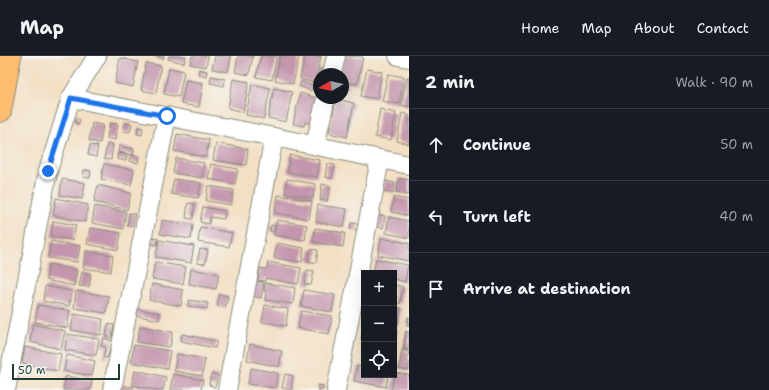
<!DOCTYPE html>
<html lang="en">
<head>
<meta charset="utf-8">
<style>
  :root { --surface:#171b24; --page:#242831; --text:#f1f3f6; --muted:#9ea1a6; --line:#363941 }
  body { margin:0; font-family:"Shantell Sans",sans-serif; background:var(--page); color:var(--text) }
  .controls { position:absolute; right:12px; bottom:12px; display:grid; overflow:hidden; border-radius:0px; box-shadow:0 4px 16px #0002 }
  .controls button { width:36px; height:36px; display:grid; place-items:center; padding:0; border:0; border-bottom:1px solid var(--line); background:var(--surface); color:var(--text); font:20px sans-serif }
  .compass { position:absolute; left:313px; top:12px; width:36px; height:36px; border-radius:50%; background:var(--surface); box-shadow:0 4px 16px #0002; rotate:261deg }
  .scale { position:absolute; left:12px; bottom:10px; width:108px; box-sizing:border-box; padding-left:4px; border:2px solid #1f3d34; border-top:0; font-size:11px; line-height:14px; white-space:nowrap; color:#1f3d34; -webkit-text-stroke:3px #f6f6f2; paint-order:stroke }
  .stop { position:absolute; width:12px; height:12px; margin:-9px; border:3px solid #1a73e8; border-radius:50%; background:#fff }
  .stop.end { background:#1a73e8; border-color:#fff; box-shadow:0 1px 4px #0008 }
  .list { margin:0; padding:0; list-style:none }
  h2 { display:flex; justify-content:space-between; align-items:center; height:52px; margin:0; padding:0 16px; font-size:17px }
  h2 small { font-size:13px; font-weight:400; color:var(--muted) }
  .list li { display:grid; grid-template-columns:26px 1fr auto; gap:12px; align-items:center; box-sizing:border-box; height:72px; padding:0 16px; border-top:1px solid var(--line) }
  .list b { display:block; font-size:15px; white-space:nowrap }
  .list em { font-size:13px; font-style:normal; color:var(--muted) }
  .icon { flex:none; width:22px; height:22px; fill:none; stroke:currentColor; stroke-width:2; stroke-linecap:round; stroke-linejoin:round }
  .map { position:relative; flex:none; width:409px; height:334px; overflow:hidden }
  header { display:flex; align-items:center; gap:24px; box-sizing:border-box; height:56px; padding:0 20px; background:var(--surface); border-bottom:1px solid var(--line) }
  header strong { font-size:19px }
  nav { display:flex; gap:22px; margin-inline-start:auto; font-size:14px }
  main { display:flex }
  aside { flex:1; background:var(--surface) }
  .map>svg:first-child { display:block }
  .building { fill:#c496ae }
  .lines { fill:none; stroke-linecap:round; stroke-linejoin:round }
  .minor-casing { stroke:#898e7c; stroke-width:20 }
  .major-casing { stroke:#898e7c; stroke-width:24 }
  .minor { stroke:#fff; stroke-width:18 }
  .major { stroke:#fdbc6f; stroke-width:22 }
  .route { stroke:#1a73e8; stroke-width:5 }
</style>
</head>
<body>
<header>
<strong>Map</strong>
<nav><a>Home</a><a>Map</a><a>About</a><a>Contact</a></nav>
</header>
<main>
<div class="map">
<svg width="409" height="334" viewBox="0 0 409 334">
  <rect width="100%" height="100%" fill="#f6f6f2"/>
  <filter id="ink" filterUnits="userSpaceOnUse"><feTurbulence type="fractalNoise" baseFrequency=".025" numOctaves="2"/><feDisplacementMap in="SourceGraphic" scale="8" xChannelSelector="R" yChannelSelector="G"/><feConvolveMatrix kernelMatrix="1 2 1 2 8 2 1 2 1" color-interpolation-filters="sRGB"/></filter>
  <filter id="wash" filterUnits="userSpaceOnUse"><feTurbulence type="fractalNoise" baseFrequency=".012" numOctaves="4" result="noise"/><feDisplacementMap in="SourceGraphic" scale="16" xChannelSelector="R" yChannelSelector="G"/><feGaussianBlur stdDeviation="0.9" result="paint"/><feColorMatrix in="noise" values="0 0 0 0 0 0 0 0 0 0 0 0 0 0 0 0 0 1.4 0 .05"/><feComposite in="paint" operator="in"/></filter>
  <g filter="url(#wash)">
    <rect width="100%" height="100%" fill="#f3dfc3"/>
    <g id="blocks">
      <g class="building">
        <path d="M 154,0 L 164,0 L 163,3 Z"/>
        <path d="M 169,0 L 186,0 L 184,7 L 168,3 Z"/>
        <path d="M 192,0 L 208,0 L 206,11 L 190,8 Z"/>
        <path d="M 215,0 L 231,0 L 228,16 L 212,13 Z"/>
        <path d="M 238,0 L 253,0 L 249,19 L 235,16 Z"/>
        <path d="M 261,0 L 277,0 L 272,24 L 256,21 Z"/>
        <path d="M 280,0 L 299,0 L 293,28 L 275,24 Z"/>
        <path d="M 305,0 L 321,0 L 315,27 L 300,23 Z"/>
        <path d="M 344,0 L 363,1 L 357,28 L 349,27 L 347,34 L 343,33 L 343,18 L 341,18 Z"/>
        <path d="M 120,2 L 138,6 L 133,31 L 115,27 Z"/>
        <path d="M 146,7 L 161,10 L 156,37 L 141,34 Z"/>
        <path d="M 169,12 L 184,15 L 179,41 L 164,38 Z"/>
        <path d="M 199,13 L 207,15 L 206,20 L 198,18 Z"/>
        <path d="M 320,13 L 326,15 L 326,18 L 319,18 L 319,28 L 316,27 Z"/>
        <path d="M 367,13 L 382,16 L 377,43 L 361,40 Z"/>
        <path d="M 388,18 L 404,21 L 399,48 L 382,45 Z"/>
        <path d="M 211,20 L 225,23 L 224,30 L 210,27 Z"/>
        <path d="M 407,21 L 409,21 L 409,51 L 401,49 Z"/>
        <path d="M 233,23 L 249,26 L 243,56 L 228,52 Z"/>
        <path d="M 186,24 L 203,27 L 199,51 L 181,48 Z"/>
        <path d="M 301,25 L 314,30 L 311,35 L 299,30 Z"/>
        <path d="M 252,28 L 270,32 L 264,63 L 246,59 Z"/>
        <path d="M 274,32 L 292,36 L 286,66 L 268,62 Z"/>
        <path d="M 300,37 L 317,42 L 311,68 L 305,66 L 304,70 L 293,68 Z"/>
        <path d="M 336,43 L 354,47 L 347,81 L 329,77 Z"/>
        <path d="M 380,53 L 396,57 L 391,84 L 375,81 Z"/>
        <path d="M 402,57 L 409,59 L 409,88 L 397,85 Z"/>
        <path d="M 76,62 L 80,64 L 78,68 L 75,67 Z"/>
        <path d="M 92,67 L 103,69 L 100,87 L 89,85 Z"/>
        <path d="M 110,67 L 118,68 L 115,84 L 107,82 Z"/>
        <path d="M 125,67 L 132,68 L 130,76 L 123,75 Z"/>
        <path d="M 138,71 L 143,72 L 142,79 L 137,78 Z"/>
        <path d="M 177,78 L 209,84 L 206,101 L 174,95 Z"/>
        <path d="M 216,87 L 248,93 L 246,109 L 213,104 Z"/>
        <path d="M 107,88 L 113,89 L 111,104 L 104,103 Z"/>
        <path d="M 90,89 L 98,90 L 96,101 L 88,99 Z"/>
        <path d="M 119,90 L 134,93 L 133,99 L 118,96 Z"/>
        <path d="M 118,97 L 127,99 L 126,105 L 117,103 Z"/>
        <path d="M 131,99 L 139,101 L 138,107 L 129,105 Z"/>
        <path d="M 290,99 L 320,104 L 317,121 L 287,116 Z"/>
        <path d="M 176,102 L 204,107 L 202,122 L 173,117 Z"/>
        <path d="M 104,108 L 134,114 L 131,129 L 101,123 Z"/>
        <path d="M 211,108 L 238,113 L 235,128 L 208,123 Z"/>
        <path d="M 327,108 L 335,109 L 332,123 L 325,121 Z"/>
        <path d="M 84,114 L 91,115 L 90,122 L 83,121 Z"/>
        <path d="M 399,122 L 409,124 L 409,139 L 396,136 Z"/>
        <path d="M 62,123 L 85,127 L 82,143 L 60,139 Z"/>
        <path d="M 174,123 L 201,127 L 198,142 L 171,138 Z"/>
        <path d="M 287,123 L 315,128 L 313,142 L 285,137 Z"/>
        <path d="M 385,125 L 395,127 L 393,137 L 383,135 Z"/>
        <path d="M 322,128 L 330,130 L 327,145 L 320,144 Z"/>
        <path d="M 98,129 L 131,137 L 127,154 L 94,146 Z"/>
        <path d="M 208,130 L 234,134 L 231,149 L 206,145 Z"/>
        <path d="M 278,139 L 312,145 L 309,163 L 275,157 Z"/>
        <path d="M 394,141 L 409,144 L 409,160 L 391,156 Z"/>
        <path d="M 56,142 L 88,149 L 85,166 L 53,159 Z"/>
        <path d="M 188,147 L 195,148 L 193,163 L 186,162 Z"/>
        <path d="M 318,149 L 347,153 L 344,171 L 316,166 Z"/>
        <path d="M 95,150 L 126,156 L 123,173 L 92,167 Z"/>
        <path d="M 203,151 L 225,155 L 224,163 L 210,161 L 209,168 L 200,166 Z"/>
        <path d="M 129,157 L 135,158 L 133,170 L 127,170 Z"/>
        <path d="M 378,159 L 385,160 L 383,172 L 376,171 Z"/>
        <path d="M 389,161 L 409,165 L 409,182 L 386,177 Z"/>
        <path d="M 162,164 L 193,169 L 191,183 L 160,178 Z"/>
        <path d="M 277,164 L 307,169 L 305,184 L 274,179 Z"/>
        <path d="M 53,165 L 76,169 L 73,184 L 51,181 Z"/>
        <path d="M 351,167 L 358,168 L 357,174 L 350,173 Z"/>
        <path d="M 271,169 L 275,170 L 274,176 L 270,175 Z"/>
        <path d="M 200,171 L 232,177 L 229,191 L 198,186 Z"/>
        <path d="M 90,172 L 121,177 L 118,194 L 87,188 Z"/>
        <path d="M 315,172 L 345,177 L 343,191 L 313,186 Z"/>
        <path d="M 152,181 L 158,182 L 157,189 L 151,188 Z"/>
        <path d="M 381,182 L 409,187 L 409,205 L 378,199 Z"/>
        <path d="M 159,184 L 194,190 L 191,207 L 156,201 Z"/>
        <path d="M 51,185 L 80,190 L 77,206 L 48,202 Z"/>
        <path d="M 277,187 L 304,192 L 302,206 L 274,202 Z"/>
        <path d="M 200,193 L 208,194 L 205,208 L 197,207 Z"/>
        <path d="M 310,193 L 318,194 L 316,207 L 308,205 Z"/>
        <path d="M 86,195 L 113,199 L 111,216 L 83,212 Z"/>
        <path d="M 376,203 L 408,209 L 405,226 L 394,223 L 394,217 L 373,217 Z"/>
        <path d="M 155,206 L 186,211 L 183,228 L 152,223 Z"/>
        <path d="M 268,206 L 301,212 L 298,228 L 265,222 L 265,225 L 258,224 L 260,212 L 267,213 Z"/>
        <path d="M 49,208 L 77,214 L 74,230 L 46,224 Z"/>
        <path d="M 191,213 L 219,218 L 216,233 L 189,228 Z"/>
        <path d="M 307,214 L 314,215 L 311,229 L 304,228 Z"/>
        <path d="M 82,216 L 91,218 L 89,231 L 79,230 Z"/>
        <path d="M 249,224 L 264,226 L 261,242 L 247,239 Z"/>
        <path d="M 265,227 L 295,232 L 293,248 L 265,244 L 266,235 L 264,235 Z"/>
        <path d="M 152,228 L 183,234 L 181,250 L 149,244 Z"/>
        <path d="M 394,229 L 403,231 L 400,248 L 394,246 Z"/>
        <path d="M 45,230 L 72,235 L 69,250 L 43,245 Z"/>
        <path d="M 304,234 L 335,239 L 332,256 L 301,250 Z"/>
        <path d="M 76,235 L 109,240 L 106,257 L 74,252 Z"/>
        <path d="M 219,238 L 228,240 L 225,252 L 217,250 Z"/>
        <path d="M 189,244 L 208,247 L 207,253 L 188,250 Z"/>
        <path d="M 38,249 L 70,255 L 67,272 L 35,266 Z"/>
        <path d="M 265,249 L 288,253 L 286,270 L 262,266 Z"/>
        <path d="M 394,251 L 401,252 L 398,269 L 394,268 Z"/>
        <path d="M 136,253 L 160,257 L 159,264 L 134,259 Z"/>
        <path d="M 301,255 L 332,260 L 329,278 L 298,272 Z"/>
        <path d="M 74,258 L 103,263 L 101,279 L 71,274 Z"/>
        <path d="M 408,261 L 409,261 L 409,270 L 407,270 Z"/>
        <path d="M 33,268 L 65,275 L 61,293 L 30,286 Z"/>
        <path d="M 108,268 L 114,269 L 112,282 L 106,280 Z"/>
        <path d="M 140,270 L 173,276 L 170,291 L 137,286 Z"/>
        <path d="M 363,271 L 364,271 L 364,284 L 361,283 Z"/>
        <path d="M 394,274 L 397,275 L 395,285 L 394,285 Z"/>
        <path d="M 406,275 L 409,276 L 409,294 L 403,293 Z"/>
        <path d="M 67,278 L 99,283 L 96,299 L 65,294 Z"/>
        <path d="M 182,278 L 217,285 L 215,292 L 181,285 Z"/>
        <path d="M 104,282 L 113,285 L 107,302 L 103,301 L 106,291 L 101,290 Z"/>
        <path d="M 250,288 L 282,295 L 279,311 L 247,304 Z"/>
        <path d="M 134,289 L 170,295 L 167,313 L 131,306 Z"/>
        <path d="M 25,291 L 61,298 L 58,315 L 22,307 Z"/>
        <path d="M 402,294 L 409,296 L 407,305 L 409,306 L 409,315 L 399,313 Z"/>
        <path d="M 177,298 L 205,303 L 202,320 L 174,315 Z"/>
        <path d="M 67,299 L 95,305 L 92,320 L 64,315 Z"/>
        <path d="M 357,310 L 364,311 L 364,319 L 388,319 L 386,331 L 354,325 Z"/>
        <path d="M 251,312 L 278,317 L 275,332 L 248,328 Z"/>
        <path d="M 135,314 L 166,321 L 163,334 L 156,334 L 132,329 Z"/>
        <path d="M 395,317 L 409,319 L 409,334 L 391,334 Z"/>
        <path d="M 173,318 L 203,324 L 201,334 L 170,334 Z"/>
        <path d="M 211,318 L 218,319 L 215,331 L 209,329 Z"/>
        <path d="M 285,318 L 293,320 L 291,334 L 282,332 Z"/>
        <path d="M 66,320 L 92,325 L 90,334 L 63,334 Z"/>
        <path d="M 121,329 L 133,331 L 133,334 L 120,334 Z"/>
        <path d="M 318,329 L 324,330 L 323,334 L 318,334 Z"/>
      </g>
    </g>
  </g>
  <g filter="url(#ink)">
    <use href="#blocks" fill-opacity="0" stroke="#898e7c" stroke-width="1"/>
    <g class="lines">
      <defs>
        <g id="minor">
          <path d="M 398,0 L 409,2"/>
          <path d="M 332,18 L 336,0"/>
          <path d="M 71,42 L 274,81 L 409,109"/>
          <path d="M 315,89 L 326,42"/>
          <path d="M 6,334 L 48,115 L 71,42 L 97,0"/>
          <path d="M 112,334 L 167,60"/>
          <path d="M 227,334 L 274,81"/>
          <path d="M 336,334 L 380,103"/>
        </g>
        <path id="major" d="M 0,55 L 10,0"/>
      </defs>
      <use href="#minor" class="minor-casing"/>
      <use href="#major" class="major-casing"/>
      <use href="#minor" class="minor"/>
      <use href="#major" class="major"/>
    </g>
  </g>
  <g class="lines" filter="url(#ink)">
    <path class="route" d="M 48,115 L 71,42 L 167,60"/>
  </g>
</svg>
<div class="controls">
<button>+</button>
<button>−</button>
<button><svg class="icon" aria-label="locate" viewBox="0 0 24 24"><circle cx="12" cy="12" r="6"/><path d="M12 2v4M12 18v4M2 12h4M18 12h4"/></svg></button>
</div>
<svg class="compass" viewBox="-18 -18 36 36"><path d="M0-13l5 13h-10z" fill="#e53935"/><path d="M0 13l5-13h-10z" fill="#9ea1a6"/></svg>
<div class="scale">50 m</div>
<div class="stop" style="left:167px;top:60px"></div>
<div class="stop end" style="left:48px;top:115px"></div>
</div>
<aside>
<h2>2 min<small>Walk · 90 m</small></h2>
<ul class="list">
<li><svg class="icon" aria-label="ahead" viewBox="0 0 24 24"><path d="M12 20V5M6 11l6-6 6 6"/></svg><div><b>Continue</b></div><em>50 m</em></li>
<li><svg class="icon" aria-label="left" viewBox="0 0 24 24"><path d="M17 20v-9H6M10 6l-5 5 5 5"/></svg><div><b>Turn left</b></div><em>40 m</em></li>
<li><svg class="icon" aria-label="arrive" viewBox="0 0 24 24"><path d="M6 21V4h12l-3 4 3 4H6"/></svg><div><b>Arrive at destination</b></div></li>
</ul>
</aside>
</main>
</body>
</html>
